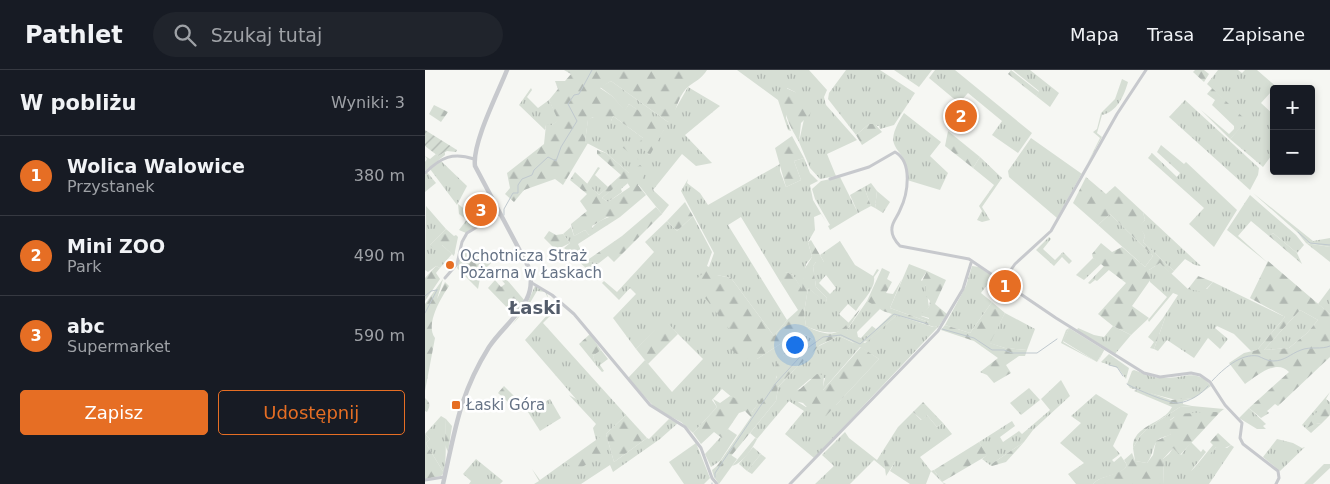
<!DOCTYPE html>
<html lang="pl">
<head>
<meta charset="utf-8">
<style>
  :root { --surface:#171b24; --page:#20242c; --text:#f1f3f6; --muted:#9ea1a6; --line:#363941; --accent:#e66e24 }
  body { margin:0; font-family:"DejaVu Sans",sans-serif; background:var(--page); color:var(--text) }
  .controls { position:absolute; right:15px; top:15px; display:grid; overflow:hidden; border-radius:5px; box-shadow:0 2px 8px #0003 }
  .controls button { width:45px; height:45px; display:grid; place-items:center; padding:0; border:0; border-bottom:1px solid var(--line); background:var(--surface); color:var(--text); font:25px sans-serif }
  .you { position:absolute; left:369px; top:274px; width:18px; height:18px; margin:-12px; border:4px solid #fff; border-radius:50%; background:#1a73e8; box-shadow:0 0 0 8px #1a73e833 }
  .badge { display:grid; place-items:center; width:32px; height:32px; border-radius:50%; background:var(--accent); color:#fff; font-size:16px; font-weight:700 }
  .pin { position:absolute; translate:-50% -50%; border:2px solid #fff; box-shadow:0 1px 5px #0006 }
  .list { margin:0; padding:0; list-style:none }
  h2 { display:flex; justify-content:space-between; align-items:center; height:65px; margin:0; padding:0 20px; font-size:21px }
  h2 small { font-size:16px; font-weight:400; color:var(--muted) }
  .list li { display:grid; grid-template-columns:32px 1fr auto; gap:15px; align-items:center; box-sizing:border-box; height:80px; padding:0 20px; border-top:1px solid var(--line) }
  .list b { display:block; font-size:19px; white-space:nowrap }
  .list p { margin:0; font-size:16px; white-space:nowrap; color:var(--muted) }
  .list em { font-size:16px; font-style:normal; color:var(--muted) }
  .actions { display:flex; gap:10px; padding:15px 20px }
  .actions a { flex:1; padding:11px 0; border:1px solid var(--accent); border-radius:5px; text-align:center; font-size:18px; color:var(--accent) }
  .actions .main { background:var(--accent); color:#fff }
  .icon { flex:none; width:28px; height:28px; fill:none; stroke:currentColor; stroke-width:2; stroke-linecap:round; stroke-linejoin:round }
  .map { position:relative; flex:none; width:905px; height:414px; overflow:hidden }
  header { display:flex; align-items:center; gap:30px; box-sizing:border-box; height:70px; padding:0 25px; background:var(--surface); border-bottom:1px solid var(--line) }
  header strong { font-size:24px }
  nav { display:flex; gap:28px; margin-inline-start:auto; font-size:18px }
  .search { width:350px; height:45px; background:var(--page); display:flex; align-items:center; gap:12px; box-sizing:border-box; padding:0 18px; border-radius:28px; color:var(--muted); font-size:19px }
  main { display:flex }
  aside { flex:1; background:var(--surface) }
  .map>svg:first-child { display:block }
  .grass { fill:url(#grass-tufts); fill-rule:evenodd }
  .forest { fill:url(#forest-firs); fill-rule:evenodd }
  .park { fill:url(#park-crowns) }
  .garden { fill:url(#garden-furrows) }
  .pitch { fill:#d6ded4 }
  .lines { fill:none; stroke-linecap:round; stroke-linejoin:round }
  .stream { stroke:#bfc8ce; stroke-width:1 }
  .minor { stroke:#c7c9cd; stroke-width:3 }
  .tertiary { stroke:#c7c9cd; stroke-width:4.5 }
  .poi-dot { fill:#e66e24; stroke:#fff; stroke-width:2 }
  .labels { text-anchor:middle; stroke-width:5; stroke-linejoin:round; paint-order:stroke }
  .poi-label { font-size:15px; fill:#657285; stroke:#fff; text-anchor:start }
  .quarter-label { font-size:18px; font-weight:bold; fill:#535c6a; stroke:#fff }
</style>
</head>
<body>
<header>
<strong>Pathlet</strong>
<div class="search"><svg class="icon" aria-label="search" viewBox="0 0 24 24"><circle cx="10" cy="10" r="6"/><path d="M15 15l6 6"/></svg>Szukaj tutaj</div>
<nav><a>Mapa</a><a>Trasa</a><a>Zapisane</a></nav>
</header>
<main>
<aside>
<h2>W pobliżu<small>Wyniki: 3</small></h2>
<ul class="list">
<li><span class="badge">1</span><div><b>Wolica Walowice</b><p>Przystanek</p></div><em>380 m</em></li>
<li><span class="badge">2</span><div><b>Mini ZOO</b><p>Park</p></div><em>490 m</em></li>
<li><span class="badge">3</span><div><b>abc</b><p>Supermarket</p></div><em>590 m</em></li>
</ul>
<div class="actions"><a class="main">Zapisz</a><a>Udostępnij</a></div>
</aside>
<div class="map">
<svg width="905" height="414" viewBox="0 0 905 414">
  <defs>
    <pattern id="grass-tufts" width="24" height="20" patternUnits="userSpaceOnUse" patternTransform="scale(1.25)"><rect width="24" height="20" fill="#d6ded4"/><path d="M3 7l-1-3M5 7V3M7 7l1-3M15 17l-1-3M17 17v-4M19 17l1-3" fill="none" stroke="#b1b8b2"/></pattern>
    <pattern id="forest-firs" width="22" height="20" patternUnits="userSpaceOnUse" patternTransform="scale(1.25)"><rect width="22" height="20" fill="#d6ded4"/><path d="M5 1l3.5 6h-7zM16 11l3.5 6h-7z" fill="#b1b8b2"/></pattern>
    <pattern id="park-crowns" width="20" height="18" patternUnits="userSpaceOnUse" patternTransform="scale(1.25)"><rect width="20" height="18" fill="#d6ded4"/><path d="M2 6a3 3 0 1 1 6 0M12 15a3 3 0 1 1 6 0" fill="none" stroke="#b1b8b2"/></pattern>
    <pattern id="garden-furrows" width="10" height="10" patternUnits="userSpaceOnUse" patternTransform="scale(1.25)"><rect width="10" height="10" fill="#d6ded4"/><path d="M-1 1l2-2M0 10L10 0M9 11l2-2" fill="none" stroke="#b1b8b2"/></pattern>
  </defs>
  <rect width="100%" height="100%" fill="#f6f7f3"/>
  <g class="grass">
    <path d="M 312,0 L 384,0 L 402,20 L 399,27 L 401,35 L 432,70 L 402,84 L 411,106 L 395,109 L 385,98 L 374,72 L 379,49 L 370,22 L 362,18 L 361,48 L 366,61 L 363,60 L 353,30 Z"/>
    <path d="M 421,0 L 455,0 L 490,23 L 469,55 L 455,59 L 454,56 L 444,54 L 431,65 L 403,29 L 404,23 Z"/>
    <path d="M 469,0 L 507,0 L 494,17 Z"/>
    <path d="M 510,0 L 530,0 L 607,63 L 593,83 L 567,65 L 577,51 L 543,23 L 534,33 L 504,8 Z"/>
    <path d="M 588,0 L 605,0 L 634,23 L 625,37 L 611,26 L 614,21 Z"/>
    <path d="M 793,0 L 813,0 L 817,3 L 820,0 L 832,0 L 854,19 L 849,19 L 849,24 L 846,22 L 836,33 L 849,45 L 849,82 L 838,97 L 805,69 L 821,51 L 782,14 Z"/>
    <path d="M 697,9 L 703,12 C 699,26 692,42 677,45 L 672,63 L 677,67 L 632,148 L 584,107 L 583,101 L 606,68 L 657,104 L 675,68 L 668,62 L 672,59 L 676,43 L 690,29 Z"/>
    <path d="M 186,11 L 243,52 L 263,17 L 295,36 L 260,65 L 287,93 L 271,96 L 257,84 L 228,120 L 244,135 L 237,144 L 204,103 L 181,83 L 160,72 L 163,49 L 169,47 L 186,51 L 188,46 L 218,68 L 224,85 L 239,59 L 204,34 L 200,41 L 187,26 L 175,17 Z"/>
    <path d="M 106,18 L 107,20 L 102,27 L 113,38 L 124,30 L 134,50 L 127,55 L 121,55 L 120,60 L 94,35 Z"/>
    <path d="M 760,30 L 834,98 L 833,105 L 825,120 L 744,47 Z"/>
    <path d="M 479,43 L 516,72 L 505,86 L 523,103 L 515,120 L 482,110 C 485,73 452,85 479,43 Z"/>
    <path d="M 736,75 L 759,94 L 761,92 L 812,140 L 789,177 L 764,154 L 779,138 L 723,88 L 727,83 L 752,107 L 755,103 L 732,82 Z"/>
    <path d="M 20,82 L 20,85 L 0,101 L 0,92 L 2,89 L 0,86 L 5,89 L 11,84 L 13,86 Z"/>
    <path d="M 555,87 L 577,108 L 557,137 L 565,150 L 557,152 L 552,150 L 557,141 L 554,136 L 569,115 L 548,98 Z"/>
    <path d="M 379,88 L 385,103 L 393,111 L 385,115 L 388,130 L 401,152 L 396,144 L 389,147 L 390,160 L 383,172 L 387,187 L 381,194 L 377,220 L 368,205 L 361,202 L 356,213 L 316,147 L 303,155 L 362,250 L 349,266 L 306,208 L 292,205 L 332,289 L 374,262 L 388,269 L 372,282 L 359,285 L 349,314 L 326,343 L 297,319 L 287,330 L 292,337 L 268,363 L 256,352 L 231,339 L 203,308 L 220,290 L 247,322 L 278,289 L 240,251 L 211,279 L 188,248 L 211,224 L 205,218 L 194,230 L 177,213 L 179,211 L 192,222 L 229,182 L 220,172 L 242,151 L 252,161 L 268,146 L 287,182 L 282,196 L 284,197 L 289,183 L 256,121 L 263,109 L 262,113 L 275,123 L 283,135 L 355,94 L 355,101 L 361,117 L 376,110 L 369,91 Z"/>
    <path d="M 16,91 L 42,116 L 32,135 L 5,99 Z"/>
    <path d="M 173,97 L 175,98 L 170,105 L 183,117 L 174,125 L 162,114 Z"/>
    <path d="M 2,102 L 11,113 L 0,122 L 0,105 Z"/>
    <path d="M 415,107 L 433,143 L 405,160 L 403,156 L 405,155 L 390,129 L 387,119 L 396,111 Z"/>
    <path d="M 200,108 L 203,113 L 196,119 L 197,122 L 183,132 L 177,128 Z"/>
    <path d="M 446,113 L 452,121 L 450,138 L 446,136 L 439,117 Z"/>
    <path d="M 828,123 L 888,171 L 905,168 L 905,177 L 881,173 L 873,163 Z"/>
    <path d="M 825,125 L 871,165 L 879,175 L 872,183 L 848,163 L 844,166 L 826,151 L 813,166 L 843,193 L 802,160 Z"/>
    <path d="M 1,136 L 21,159 L 5,175 L 17,175 L 27,184 L 15,198 L 11,196 L 3,202 L 0,200 Z"/>
    <path d="M 718,142 L 776,196 L 770,195 L 760,189 L 749,201 L 718,172 L 720,166 L 714,156 L 720,150 Z"/>
    <path d="M 685,144 L 728,186 L 720,197 L 673,155 Z"/>
    <path d="M 192,145 L 195,147 L 153,174 L 161,191 L 174,193 L 163,200 L 139,178 L 145,173 L 138,164 L 146,157 L 149,166 L 160,160 L 164,165 C 168,152 179,148 192,145 Z"/>
    <path d="M 624,167 L 626,169 L 618,179 L 630,190 L 638,182 L 647,191 L 644,194 L 637,187 L 629,196 L 611,180 Z"/>
    <path d="M 415,171 L 430,195 L 448,206 L 452,199 L 454,200 L 449,207 C 451,219 437,231 431,241 L 423,234 L 414,244 L 424,253 L 418,261 C 403,264 394,262 381,256 L 379,243 L 383,218 L 401,232 L 402,228 L 391,217 L 388,196 L 391,192 L 399,192 L 395,185 ZM 401,205 L 411,218 L 405,224 L 394,213 Z"/>
    <path d="M 668,188 L 677,193 L 659,210 L 651,205 Z"/>
    <path d="M 735,193 L 763,219 L 782,219 L 788,212 L 860,247 L 832,280 L 826,281 L 809,264 L 792,256 L 790,258 L 803,269 L 795,279 L 783,268 L 769,288 L 742,270 L 733,281 L 729,279 L 740,248 L 738,248 L 753,225 L 748,223 L 724,252 L 723,250 L 742,227 L 725,212 L 724,200 Z"/>
    <path d="M 484,194 L 502,201 L 496,210 L 501,216 L 504,237 L 496,246 L 504,249 L 504,252 L 465,238 Z"/>
    <path d="M 680,195 L 685,199 L 672,211 L 670,210 L 665,214 L 663,213 Z"/>
    <path d="M 547,196 L 554,197 L 568,207 L 556,223 L 567,232 L 545,263 L 520,255 L 541,216 Z"/>
    <path d="M 110,216 L 122,223 L 123,228 L 120,222 L 112,221 L 102,238 L 87,255 L 101,236 Z"/>
    <path d="M 905,218 L 905,244 L 893,234 Z"/>
    <path d="M 442,231 L 453,236 L 455,239 L 432,262 L 433,267 L 436,268 L 447,256 L 451,259 L 438,272 L 440,273 L 472,245 L 508,257 L 514,256 L 389,388 L 360,364 L 379,341 L 364,331 L 332,369 L 325,363 L 351,331 L 353,317 L 390,278 L 414,266 L 429,273 L 421,264 L 422,260 ZM 435,277 L 454,289 L 411,335 L 381,337 L 373,332 L 371,321 L 385,309 L 400,308 L 397,321 Z"/>
    <path d="M 875,240 L 893,250 L 882,263 L 864,278 L 839,280 Z"/>
    <path d="M 124,243 L 126,245 L 118,253 L 201,345 L 181,364 L 189,392 L 222,368 L 224,369 L 244,349 L 253,353 L 235,369 L 188,402 L 185,395 L 156,414 L 109,414 L 114,411 L 107,399 L 115,410 L 140,392 L 144,395 L 178,366 L 171,370 L 168,358 L 171,354 L 144,325 L 151,329 L 100,270 Z"/>
    <path d="M 580,243 L 610,259 L 602,280 L 580,278 L 564,273 Z"/>
    <path d="M 688,256 L 706,265 L 690,284 L 652,260 L 653,258 L 669,265 L 679,267 Z"/>
    <path d="M 644,258 L 638,272 L 672,292 L 636,273 L 641,260 L 644,258 L 679,280 L 673,292 L 678,280 Z"/>
    <path d="M 176,280 L 183,289 L 175,295 L 179,301 L 177,302 L 171,295 L 168,286 Z"/>
    <path d="M 684,284 L 704,298 L 701,309 L 693,298 L 676,292 Z"/>
    <path d="M 709,300 C 719,303 728,309 740,308 C 759,308 772,298 786,316 L 769,328 L 751,330 L 705,318 L 702,314 L 707,301 Z"/>
    <path d="M 636,310 L 645,326 L 608,360 L 599,372 L 565,395 L 557,389 L 562,385 L 554,372 L 587,351 L 590,356 L 575,367 L 578,372 L 594,361 L 597,364 L 625,340 L 616,329 Z"/>
    <path d="M 604,318 L 615,330 L 596,345 L 585,333 Z"/>
    <path d="M 905,322 L 901,329 L 905,332 L 905,339 L 885,359 L 891,353 L 896,354 L 886,363 L 877,355 Z"/>
    <path d="M 671,324 L 703,344 L 688,376 L 695,384 L 687,390 L 689,392 L 696,386 L 702,395 C 696,407 677,404 668,414 L 651,414 L 643,404 L 659,393 L 635,373 L 656,353 L 646,346 Z"/>
    <path d="M 125,329 L 136,348 L 115,361 L 103,342 Z"/>
    <path d="M 767,336 L 799,339 L 795,342 L 749,347 L 745,350 L 746,364 C 742,367 738,366 734,369 C 728,373 728,386 722,393 L 710,391 L 708,378 L 715,366 L 723,358 L 755,337 Z"/>
    <path d="M 824,338 L 841,354 L 838,356 L 841,359 L 832,359 L 814,348 Z"/>
    <path d="M 488,342 L 496,350 L 502,345 L 512,357 L 518,353 L 527,364 L 495,387 L 506,401 L 509,400 L 517,412 L 521,414 L 519,414 L 506,401 L 501,414 L 485,414 L 465,401 L 470,392 L 459,391 L 460,399 L 449,390 L 425,414 L 390,414 L 409,396 L 397,385 L 420,362 L 424,368 L 452,390 L 473,357 Z"/>
    <path d="M 16,346 L 21,349 C 20,368 22,384 19,403 L 3,377 L 1,373 L 5,369 L 0,364 Z"/>
    <path d="M 303,359 L 312,365 L 295,391 L 286,397 L 280,384 Z"/>
    <path d="M 852,369 L 868,373 L 877,378 L 880,377 L 855,401 L 838,387 Z"/>
    <path d="M 766,372 L 776,382 L 778,379 L 781,382 L 766,401 L 791,377 L 802,378 L 806,375 L 809,377 L 784,414 L 739,414 L 738,389 L 744,384 L 748,378 L 756,385 Z"/>
    <path d="M 271,373 L 285,408 L 279,414 L 259,414 L 244,392 Z"/>
    <path d="M 328,377 L 336,384 L 322,401 L 314,394 Z"/>
    <path d="M 306,385 L 312,389 L 294,414 L 289,407 Z"/>
    <path d="M 51,389 L 78,411 L 75,414 L 44,414 L 46,411 L 38,404 Z"/>
    <path d="M 899,394 L 905,394 L 905,398 L 888,414 L 879,414 Z"/>
  </g>
  <g class="forest">
    <path d="M 139,0 L 282,0 C 276,9 272,10 264,16 C 254,24 251,39 247,50 L 243,52 L 186,11 L 175,18 L 187,26 L 200,40 L 204,34 L 240,58 L 225,85 L 212,75 L 218,68 L 188,46 L 186,51 L 179,55 L 168,47 L 163,50 L 160,72 L 163,73 L 138,115 L 130,109 L 99,120 L 89,132 L 80,124 L 85,118 L 82,103 L 119,74 L 121,55 L 127,55 L 133,50 L 124,30 L 133,19 L 130,11 L 140,11 L 146,4 Z"/>
    <path d="M 586,0 L 614,22 L 611,26 L 583,4 Z"/>
    <path d="M 770,0 L 779,0 L 784,4 L 779,12 L 768,2 Z"/>
    <path d="M 361,18 L 370,22 L 386,43 L 376,53 L 374,72 C 364,54 355,39 361,18 Z"/>
    <path d="M 787,18 L 822,51 L 805,69 L 776,40 L 804,64 L 809,59 L 809,56 L 787,35 L 790,30 L 782,24 Z"/>
    <path d="M 9,35 L 23,42 L 16,52 L 4,44 Z"/>
    <path d="M 444,54 L 450,54 L 457,62 L 437,75 L 431,65 Z"/>
    <path d="M 523,61 L 555,87 L 548,98 L 520,76 Z"/>
    <path d="M 367,66 L 379,88 L 369,91 L 376,110 L 361,117 L 350,78 Z"/>
    <path d="M 201,71 L 213,84 L 222,88 L 220,90 L 212,89 L 197,77 Z"/>
    <path d="M 172,80 L 181,83 L 204,103 L 215,95 L 219,98 L 217,110 L 213,115 L 221,125 L 195,147 L 182,147 L 167,156 L 168,162 L 164,165 L 160,160 L 149,166 L 146,154 L 162,141 L 155,131 L 162,124 L 145,110 L 150,102 L 174,125 L 196,105 L 172,84 ZM 200,109 L 205,117 L 183,132 L 177,128 Z"/>
    <path d="M 661,107 L 681,124 L 690,116 L 718,142 L 720,150 L 715,156 L 720,166 L 718,172 L 749,201 L 746,204 L 735,193 L 724,200 L 726,209 L 707,236 L 724,248 L 706,265 L 688,256 L 673,244 L 701,213 L 668,188 L 667,184 L 676,173 L 687,182 L 697,177 L 720,197 L 728,186 L 685,144 L 673,155 L 648,133 Z"/>
    <path d="M 439,117 L 446,136 L 433,143 L 425,125 Z"/>
    <path d="M 452,121 L 465,132 L 458,143 L 450,138 Z"/>
    <path d="M 260,132 L 268,146 L 252,161 L 242,151 Z"/>
    <path d="M 33,134 L 46,144 L 42,150 L 34,144 Z"/>
    <path d="M 231,137 L 237,144 L 189,192 L 183,186 L 174,193 L 161,191 L 197,166 Z"/>
    <path d="M 21,159 L 29,166 L 31,165 L 33,167 L 29,186 L 17,175 L 10,180 L 5,175 Z"/>
    <path d="M 124,161 L 131,165 L 138,164 L 145,173 L 131,180 L 119,168 Z"/>
    <path d="M 848,163 L 872,183 L 877,194 L 844,166 Z"/>
    <path d="M 386,170 L 399,192 L 394,196 L 391,192 L 388,196 L 391,217 L 402,228 L 401,233 L 383,218 L 379,243 L 381,256 C 413,272 416,261 436,238 L 422,260 L 422,264 L 430,273 L 414,266 L 395,275 L 362,307 L 353,317 L 351,331 L 289,407 L 287,400 L 292,396 L 326,347 L 320,341 L 314,343 L 297,368 L 289,362 L 276,374 L 268,363 L 292,337 L 288,329 L 295,333 L 305,326 L 312,329 L 327,342 L 352,307 L 349,298 L 359,285 L 357,277 L 362,274 L 372,282 L 388,269 L 374,262 L 332,289 L 315,288 L 302,275 L 310,267 L 268,212 L 284,198 L 292,205 L 306,208 L 349,266 L 362,250 L 373,240 L 356,213 L 358,204 L 361,202 L 368,205 L 377,219 L 379,200 L 387,187 L 383,172 Z"/>
    <path d="M 881,173 L 905,177 L 905,192 Z"/>
    <path d="M 37,179 L 49,187 L 62,186 L 67,192 L 56,203 L 53,219 L 32,198 Z"/>
    <path d="M 843,191 L 905,244 L 905,287 L 853,336 L 850,334 L 842,341 L 844,343 L 836,348 L 824,338 L 864,302 C 851,288 831,307 820,314 L 804,293 L 819,283 L 832,280 L 860,247 L 825,228 ZM 875,240 L 893,250 L 882,263 L 864,278 L 839,280 Z"/>
    <path d="M 11,196 L 15,198 L 11,203 L 15,209 L 0,231 L 0,208 Z"/>
    <path d="M 457,198 L 465,202 L 462,209 L 467,212 L 461,223 L 468,224 L 477,209 L 465,238 L 504,252 L 504,248 L 494,245 L 504,237 L 505,231 L 501,226 L 501,216 L 496,213 L 502,201 L 521,210 L 510,234 L 522,244 L 514,256 L 509,257 L 472,245 L 443,271 L 437,272 L 467,244 L 458,241 L 442,231 Z"/>
    <path d="M 77,204 L 100,231 L 89,245 L 63,218 L 70,210 L 76,217 L 80,214 L 74,207 Z"/>
    <path d="M 773,206 L 788,212 L 778,222 L 763,219 Z"/>
    <path d="M 18,209 L 12,229 L 20,212 L 24,216 C 16,228 0,254 10,268 L 0,321 L 0,328 C 5,333 6,335 2,342 L 0,341 L 0,234 Z"/>
    <path d="M 567,232 L 580,243 L 565,273 L 580,278 L 602,280 L 600,286 L 594,286 L 581,295 L 586,303 L 569,313 L 562,305 L 555,302 L 573,288 L 549,271 L 516,260 L 520,255 L 545,263 Z"/>
    <path d="M 738,248 L 740,248 L 729,279 L 725,278 L 729,272 L 723,267 Z"/>
    <path d="M 240,250 L 253,264 L 223,294 L 211,279 Z"/>
    <path d="M 165,264 L 176,280 L 168,286 L 171,295 L 154,274 Z"/>
    <path d="M 436,277 L 454,289 L 399,348 L 392,348 L 378,333 L 366,330 L 365,322 L 375,319 L 392,304 L 399,305 L 398,320 Z"/>
    <path d="M 79,316 L 91,328 L 89,330 L 86,328 L 83,332 L 73,323 Z"/>
    <path d="M 714,319 L 746,330 L 769,328 L 758,331 L 758,334 L 767,336 L 755,337 L 723,358 L 715,366 L 708,378 C 707,355 739,354 747,337 L 709,321 Z"/>
    <path d="M 498,332 L 518,353 L 512,357 L 502,345 L 497,350 L 488,342 Z"/>
    <path d="M 901,338 L 905,339 L 905,345 L 896,354 L 891,353 L 882,358 C 884,347 891,341 901,338 Z"/>
    <path d="M 783,342 L 795,342 L 755,385 L 748,378 L 738,389 L 739,414 L 668,414 C 677,404 696,406 702,395 L 699,390 L 707,383 L 710,391 L 722,393 L 728,385 L 731,371 L 746,364 L 742,353 L 753,344 Z"/>
    <path d="M 201,345 L 222,368 L 189,392 L 181,364 Z"/>
    <path d="M 21,349 L 27,356 L 23,382 L 20,375 Z"/>
    <path d="M 793,363 L 806,375 L 796,380 L 791,377 L 768,404 L 766,402 L 788,375 L 785,372 Z"/>
    <path d="M 0,364 L 5,369 L 1,373 L 3,377 L 19,403 L 16,406 L 0,409 Z"/>
    <path d="M 178,365 L 182,381 L 151,401 L 140,392 Z"/>
    <path d="M 330,368 L 332,369 C 327,379 318,393 307,396 Z"/>
    <path d="M 554,372 L 563,385 L 517,412 L 509,400 Z"/>
    <path d="M 599,372 L 581,392 L 567,396 L 565,395 Z"/>
    <path d="M 336,384 L 341,388 L 327,404 L 322,401 Z"/>
    <path d="M 468,385 L 470,392 L 461,406 L 459,391 Z"/>
  </g>
  <path class="park" d="M 43,148 L 53,154 L 41,163 L 34,160 Z"/>
  <path class="garden" d="M 0,60 L 32,80 L 31,82 L 22,81 L 13,86 L 0,76 Z"/>
  <path class="pitch" d="M 644,258 L 679,280 L 672,292 L 638,271 Z"/>
  <g class="lines">
    <g class="stream">
      <path d="M 79,145 L 79,139 L 88,123 L 93,123 L 93,115 L 97,109 L 107,105 L 109,100 L 123,87 L 131,91 L 136,77 L 152,51 L 143,34 L 149,25 L 154,24 L 167,0"/>
      <path d="M 873,162 L 885,173 L 905,175"/>
      <path d="M 0,226 L 6,221 L 12,220"/>
      <path d="M 0,243 L 12,220"/>
      <path d="M 517,259 L 549,268 L 567,280 L 579,280 L 587,283 L 612,283 L 632,269"/>
      <path d="M 684,295 L 692,297 L 698,306"/>
      <path d="M 787,311 C 798,299 816,283 833,286 C 838,288 842,291 848,291 C 860,291 865,284 876,280 C 886,276 896,280 905,276"/>
      <path d="M 702,314 C 710,319 746,334 753,333 C 764,332 777,324 783,316"/>
      <path d="M 290,407 L 290,403 L 351,313 L 384,277 L 398,267 L 416,265 L 435,274 L 469,244 L 503,254"/>
      <path d="M 287,414 L 287,413"/>
    </g>
    <g class="minor">
      <path d="M 0,103 C 16,87 28,82 49,89"/>
      <path d="M 405,109 L 444,97 L 470,82 C 488,92 483,124 475,140 C 473,146 467,152 467,158 C 466,165 470,171 475,176 L 544,189 L 631,248 L 719,303 L 735,307 L 766,303 L 775,305 L 785,312 L 800,335 L 817,353 L 815,368 L 818,374 L 853,401 L 854,408 L 851,414"/>
      <path d="M 20,208 L 32,194 L 37,172 L 42,163 L 75,143"/>
      <path d="M 578,211 L 590,194 L 626,161 L 692,44 L 721,0"/>
      <path d="M 107,213 L 127,225 L 149,244 L 225,335 L 260,357 L 276,378 L 287,408 L 292,414"/>
      <path d="M 0,410 L 19,407"/>
      <path d="M 365,414 L 513,261 L 538,219 L 546,193"/>
    </g>
    <path class="tertiary" d="M 18,414 C 30,361 34,325 64,277 C 82,250 116,232 103,196 L 50,96 C 47,73 73,23 82,0"/>
  </g>
  <g class="poi-dot">
    <circle cx="25" cy="195" r="5"/>
    <rect x="26" y="330" width="10" height="10" rx="2.5"/>
  </g>
  <g class="labels">
    <g class="poi-label">
      <text x="35" y="191">Ochotnicza Straż<tspan x="35" dy="17">Pożarna w Łaskach</tspan></text>
      <text x="41" y="340">Łaski Góra</text>
    </g>
    <g class="quarter-label">
      <text x="110" y="244">Łaski</text>
    </g>
  </g>
</svg>
<div class="controls">
<button>+</button>
<button>−</button>
</div>
<div class="you"></div>
<div class="pin badge" style="left:580px;top:216px">1</div>
<div class="pin badge" style="left:536px;top:46px">2</div>
<div class="pin badge" style="left:56px;top:140px">3</div>
</div>
</main>
</body>
</html>
